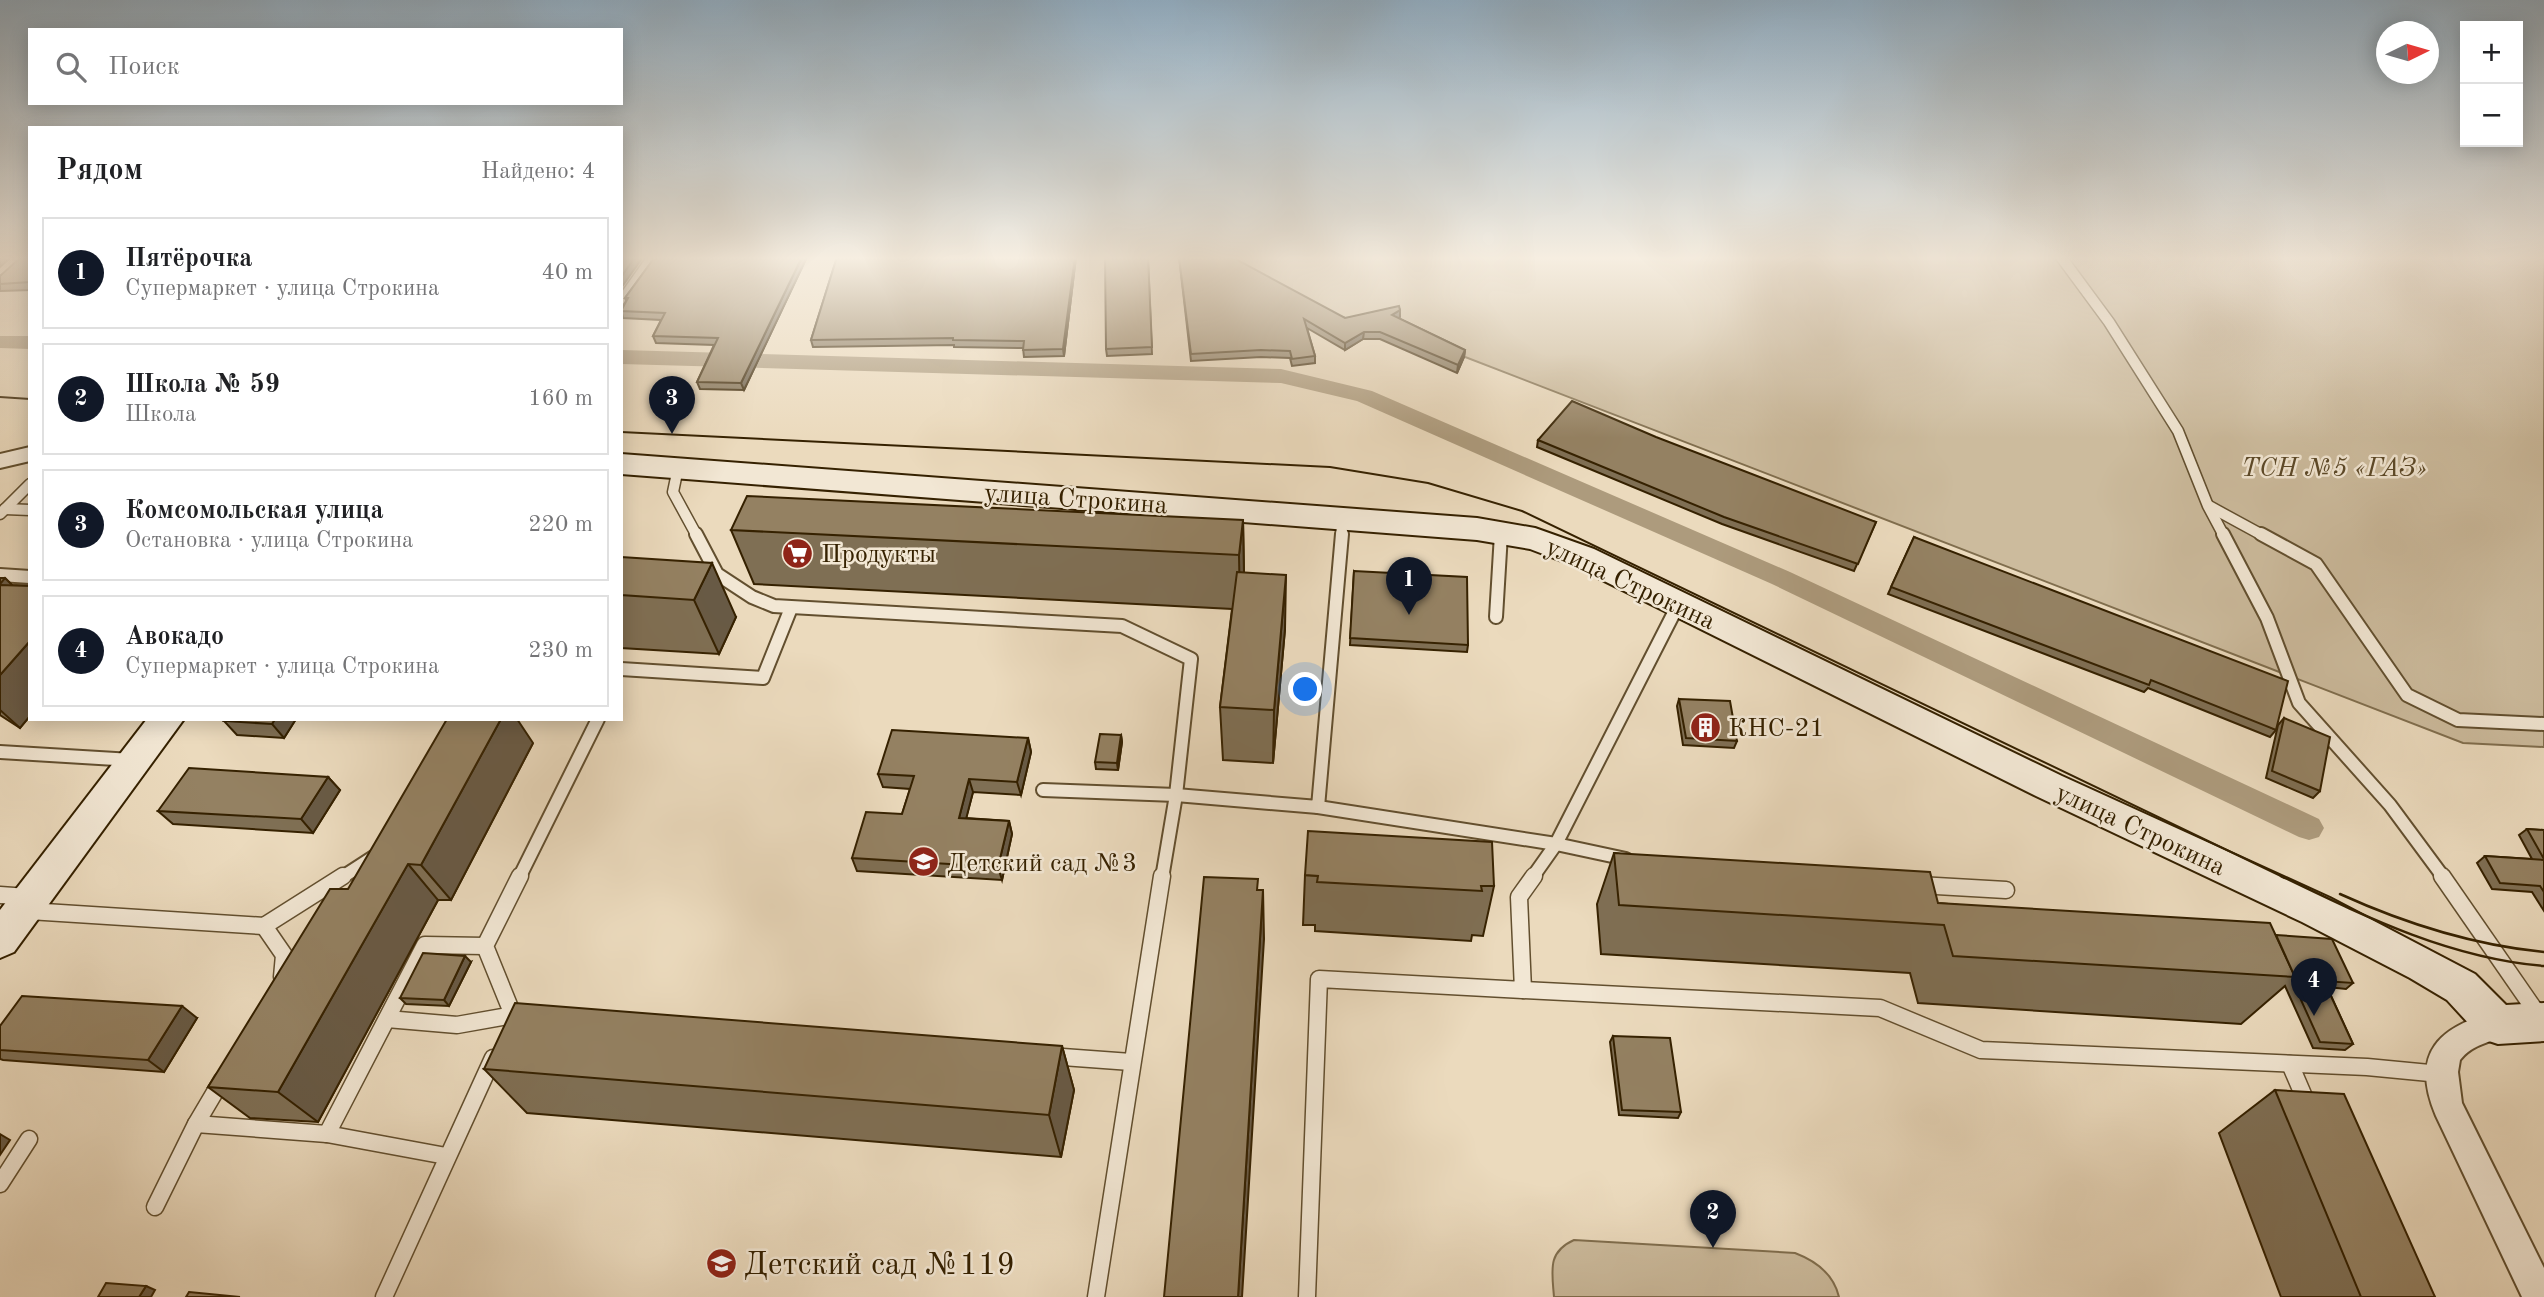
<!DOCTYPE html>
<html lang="ru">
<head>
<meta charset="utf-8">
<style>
  :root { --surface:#fff; --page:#f6f6f6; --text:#202124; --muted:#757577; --line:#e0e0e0; --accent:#111827 }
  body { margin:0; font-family:"Old Standard TT",serif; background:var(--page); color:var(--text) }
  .controls { position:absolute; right:21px; top:21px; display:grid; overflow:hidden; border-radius:0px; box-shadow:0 4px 18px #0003 }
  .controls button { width:63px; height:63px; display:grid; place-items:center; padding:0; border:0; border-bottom:2px solid var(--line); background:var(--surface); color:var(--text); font:35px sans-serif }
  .compass { position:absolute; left:2376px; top:21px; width:63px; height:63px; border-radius:50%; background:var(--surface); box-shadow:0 4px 18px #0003; rotate:85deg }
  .you { position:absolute; left:1306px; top:690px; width:24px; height:24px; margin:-18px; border:5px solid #fff; border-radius:50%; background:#1a73e8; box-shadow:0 0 0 10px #1a73e833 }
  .badge { display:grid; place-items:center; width:46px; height:46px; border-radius:50%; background:var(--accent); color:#fff; font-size:23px; font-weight:700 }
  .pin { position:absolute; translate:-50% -58px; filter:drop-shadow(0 2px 4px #0008) }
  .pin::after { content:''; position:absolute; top:37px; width:24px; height:21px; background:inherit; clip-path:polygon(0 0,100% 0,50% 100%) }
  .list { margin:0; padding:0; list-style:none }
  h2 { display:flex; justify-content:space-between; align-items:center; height:91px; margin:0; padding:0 28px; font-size:30px }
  h2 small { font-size:23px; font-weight:400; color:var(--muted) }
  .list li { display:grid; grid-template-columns:46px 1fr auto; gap:21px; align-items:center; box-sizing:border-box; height:112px; margin:0 14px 14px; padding:0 14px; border:2px solid var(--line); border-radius:0px }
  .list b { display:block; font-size:26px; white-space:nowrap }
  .list p { margin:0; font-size:23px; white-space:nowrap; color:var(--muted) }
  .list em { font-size:23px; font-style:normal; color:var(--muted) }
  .icon { flex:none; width:38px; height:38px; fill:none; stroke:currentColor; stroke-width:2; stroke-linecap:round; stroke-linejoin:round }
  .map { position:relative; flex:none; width:2544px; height:1297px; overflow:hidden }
  .search { position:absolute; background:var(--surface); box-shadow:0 4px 18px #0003; left:28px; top:28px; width:595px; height:77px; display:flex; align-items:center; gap:18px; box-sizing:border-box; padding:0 24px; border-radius:0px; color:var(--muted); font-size:26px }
  .panel { position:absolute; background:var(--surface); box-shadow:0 4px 18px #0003; left:28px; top:126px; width:595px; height:595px; border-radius:0px }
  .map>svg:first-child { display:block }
  .green { fill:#ccbb9d; stroke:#806e4e; stroke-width:2 }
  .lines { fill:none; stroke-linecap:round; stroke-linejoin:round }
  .canal { fill:#ad9b7d; fill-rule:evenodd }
  .lane-far2-casing { stroke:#624f2f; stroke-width:13 }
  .lane-far1-casing { stroke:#624f2f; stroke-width:16 }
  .lane-casing { stroke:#624f2f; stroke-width:19 }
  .street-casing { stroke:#624f2f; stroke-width:4 }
  .secondary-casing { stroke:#352100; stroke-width:4 }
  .lane-far2 { stroke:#f2e7d4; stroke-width:10 }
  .lane-far1 { stroke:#f2e7d4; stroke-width:12 }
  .lane { stroke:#f2e7d4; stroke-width:16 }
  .street { fill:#f2e7d4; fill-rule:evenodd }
  .secondary { fill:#f2e7d4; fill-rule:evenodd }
  .tram-far1 { stroke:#352100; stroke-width:2 }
  .tram { stroke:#352100; stroke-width:2.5 }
  .wall { fill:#7f6f54; stroke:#352100; stroke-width:2 }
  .shaded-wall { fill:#685a45; stroke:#352100; stroke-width:2 }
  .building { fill:#948162; stroke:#352100; stroke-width:2 }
  .labels { text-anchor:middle; stroke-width:5; stroke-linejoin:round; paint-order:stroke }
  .park-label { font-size:26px; font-style:italic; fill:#5b4827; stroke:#f2e7d4 }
  .street-label { font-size:26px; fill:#352100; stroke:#f2e7d4 }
  .poi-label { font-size:26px; fill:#352100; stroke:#f2e7d4; text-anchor:start }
  .near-poi-label { font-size:32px; fill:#352100; stroke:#f2e7d4; text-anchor:start }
</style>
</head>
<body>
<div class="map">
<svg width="2544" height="1297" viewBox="0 0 2544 1297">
  <rect width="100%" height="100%" fill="#ebdabd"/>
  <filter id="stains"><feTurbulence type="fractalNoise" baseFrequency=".00286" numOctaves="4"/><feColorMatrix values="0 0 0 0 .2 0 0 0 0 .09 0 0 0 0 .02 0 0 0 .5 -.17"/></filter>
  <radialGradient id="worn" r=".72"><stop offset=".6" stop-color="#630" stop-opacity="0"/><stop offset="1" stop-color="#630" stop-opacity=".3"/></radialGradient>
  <g class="green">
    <path d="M 1220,257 L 2544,257 L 2544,747 L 2463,743 L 1460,355 L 1345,326 Z"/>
    <path d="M 1574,1240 L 1795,1253 C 1816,1261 1834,1275 1839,1297 L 1554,1297 C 1552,1271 1547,1252 1574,1240 Z"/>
  </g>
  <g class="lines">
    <g class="canal">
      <path d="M 0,336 L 30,336 L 30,349 L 0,348 Z"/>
      <path d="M 621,350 L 1281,369 L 1372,391 L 1790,572 L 2319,819 L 2324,828 L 2319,837 L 2309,840 L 2299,837 L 1772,584 L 1357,401 L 1281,383 L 621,364 Z"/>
    </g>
    <defs>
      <g id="lane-far2">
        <path d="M 2061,257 L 2109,322 L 2178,431 L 2208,506 L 2224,536"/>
        <path d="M 621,302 L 653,257"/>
        <path d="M 678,468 L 673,492 L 697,536"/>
        <path d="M 2209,506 L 2264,536"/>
        <path d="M 5,509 L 30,510"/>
        <path d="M 0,514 L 30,484"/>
        <path d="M 1341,536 L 1343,517"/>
        <path d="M 1501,536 L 1501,531"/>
      </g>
      <g id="lane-far1">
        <path d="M 696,534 L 717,574 L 752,597 L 774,606 L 1122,626 L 1191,659 L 1176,795 L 1162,878"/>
        <path d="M 2223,534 L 2267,618 L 2299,703 L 2390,805 L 2444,878"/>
        <path d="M 2261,534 L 2316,564 L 2407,695 L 2458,720 L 2544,724"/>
        <path d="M 0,575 L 30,577"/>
        <path d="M 1496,617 L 1501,534"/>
        <path d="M 621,669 L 763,678 L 791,608"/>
        <path d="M 0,752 L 132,760"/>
        <path d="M 1043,790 L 1176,795 L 1318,807 L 1342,534"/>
        <path d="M 1318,807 L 1556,844 L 1626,859"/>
        <path d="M 341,878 L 375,856"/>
        <path d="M 519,878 L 598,719"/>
        <path d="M 1532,878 L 1556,844 L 1679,603"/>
      </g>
      <g id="lane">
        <path d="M 2442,876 L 2539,1016"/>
        <path d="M 1919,885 L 2006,890"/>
        <path d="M 0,895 L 28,897"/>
        <path d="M 29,911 L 264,926 L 343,876"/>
        <path d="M 264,926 L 284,955 L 282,977"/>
        <path d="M 1523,990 L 1880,1008 L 1981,1050 L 2367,1067 L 2440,1074"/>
        <path d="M 387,1019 L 457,1025 L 513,1015 L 485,946 L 520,876"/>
        <path d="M 1049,1056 L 1131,1062"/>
        <path d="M 2290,1064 L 2308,1106"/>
        <path d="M 196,1124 L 327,1134 L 446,1156"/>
        <path d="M 327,1134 L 425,945 L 485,946"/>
        <path d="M 0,1184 L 29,1139"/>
        <path d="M 155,1207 L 196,1124 L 222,1080"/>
        <path d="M 384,1297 L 493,1058"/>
        <path d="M 1096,1297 L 1162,876"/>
        <path d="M 1307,1297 L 1319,979 L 1523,990 L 1519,897 L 1534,876"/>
      </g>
      <g id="street">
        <path d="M 30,447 L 30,461 L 0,468 L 0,454 Z"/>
        <path d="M 2498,1011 L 2509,1015 L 2513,1025 L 2509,1035 C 2490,1042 2473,1044 2460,1060 L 2458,1072 L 2462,1103 L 2544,1268 L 2544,1297 L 2522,1297 L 2436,1116 C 2409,1052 2440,1026 2498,1011 Z"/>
      </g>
      <g id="secondary">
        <path d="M 621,454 L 1477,518 L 1535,528 L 1594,549 L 2062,776 L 2330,898 L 2475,974 L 2506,1005 L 2544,1003 L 2544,1041 L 2498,1044 L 2483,1039 L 2447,1000 L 2410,978 L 2302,922 L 2036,796 L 1572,565 L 1530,549 L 1477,540 L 621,474 Z"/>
        <path d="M 147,719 L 184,719 L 14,952 L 0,958 L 0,910 Z"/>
      </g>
    </defs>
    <use href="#lane-far2" class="lane-far2-casing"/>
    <use href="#lane-far1" class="lane-far1-casing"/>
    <use href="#lane" class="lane-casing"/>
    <use href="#street" class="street-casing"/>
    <use href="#secondary" class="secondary-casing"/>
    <use href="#lane-far2" class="lane-far2"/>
    <use href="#lane-far1" class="lane-far1"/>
    <use href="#lane" class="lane"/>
    <use href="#street" class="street"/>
    <use href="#secondary" class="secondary"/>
    <g class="tram-far1">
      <path d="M 0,397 L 30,399"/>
      <path d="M 621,432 L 1330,467 L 1428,483 L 1522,511 L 2285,878"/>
    </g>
    <g class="tram">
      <path d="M 2281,876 C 2366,917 2449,958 2544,966"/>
      <path d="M 2340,894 C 2406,924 2472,945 2544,952"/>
    </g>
  </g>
  <g class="wall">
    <path d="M 30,257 L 30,290 L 0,291 L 0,276 Z"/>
    <path d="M 655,257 L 807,257 L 744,390 L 700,389 L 697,382 L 714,345 L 656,343 L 653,336 L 661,320 L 623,318 L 621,309 L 626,301 L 625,298 Z"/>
    <path d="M 837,257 L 1076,257 L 1064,356 L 1024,357 L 1023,348 L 954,347 L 954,345 L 813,347 L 811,340 Z"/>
    <path d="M 1148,257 L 1152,354 L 1107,356 L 1106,349 Z"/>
    <path d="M 1179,257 L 1345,318 L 1400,317 L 1398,318 L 1465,350 L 1464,357 L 1457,373 L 1380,339 L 1363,339 L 1345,350 L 1307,328 L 1315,356 L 1315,363 L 1292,366 L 1290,358 L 1261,357 L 1191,361 Z"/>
    <path d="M 1538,440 L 1876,522 L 1854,571 L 1722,524 L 1537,447 Z"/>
    <path d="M 1243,520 L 1244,573 L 1285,629 L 1273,763 L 1223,760 L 1220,707 L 1232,609 L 754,584 L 731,530 Z"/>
    <path d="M 1914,537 L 2276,730 L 2270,737 L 2148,688 L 2144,692 L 1888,594 Z"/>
    <path d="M 621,557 L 736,617 L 719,654 L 621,648 Z"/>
    <path d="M 1354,571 L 1468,645 L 1467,652 L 1350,645 Z"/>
    <path d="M 0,578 L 5,578 L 12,585 L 30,586 L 30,716 L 20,728 L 0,715 Z"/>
    <path d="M 1679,699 L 1737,741 L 1734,748 L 1683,745 L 1677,706 Z"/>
    <path d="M 2284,718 L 2320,791 L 2313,798 L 2266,778 L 2278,725 Z"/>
    <path d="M 296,719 L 284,738 L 237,735 L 224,721 Z"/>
    <path d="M 1121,735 L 1122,742 L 1118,770 L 1096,769 L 1095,762 Z"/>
    <path d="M 1028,738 L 1031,752 L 1021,795 L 973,792 L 966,818 L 1009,821 L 1012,834 L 1002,880 L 857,871 L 852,858 L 902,814 L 910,789 L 883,787 L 878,774 Z"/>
    <path d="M 533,743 L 451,900 L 438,900 L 318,1122 L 250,1118 L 208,1087 L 348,889 Z"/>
    <path d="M 328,777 L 340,790 L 313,833 L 173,824 L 158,811 Z"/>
    <path d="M 2527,829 L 2544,830 L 2544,911 L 2532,892 L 2492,889 L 2477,863 L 2485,856 L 2532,859 L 2519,835 Z"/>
    <path d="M 1614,853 L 1938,903 L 2276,935 L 2353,983 L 2346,989 L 2327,987 L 2353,1044 L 2345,1050 L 2313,1048 L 2285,986 L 2241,1024 L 1918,1003 L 1910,973 L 1601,954 L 1597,904 Z"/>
    <path d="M 1305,875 L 1494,886 L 1483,936 L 1472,935 L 1471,941 L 1315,931 L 1315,925 L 1303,925 Z"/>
    <path d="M 471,962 L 449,1006 L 406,1004 L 400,998 Z"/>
    <path d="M 197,1018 L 164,1072 L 3,1060 L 0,1059 L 0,1026 Z"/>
    <path d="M 1613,1036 L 1681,1112 L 1678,1118 L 1619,1115 L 1610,1042 Z"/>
    <path d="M 1062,1046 L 1074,1090 L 1061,1157 L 527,1113 L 484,1069 Z"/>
    <path d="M 2275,1090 L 2435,1297 L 2281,1297 L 2219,1133 Z"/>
  </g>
  <g class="shaded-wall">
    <path d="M 0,257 L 11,257 L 0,267 Z"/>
    <path d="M 635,257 L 643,257 L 621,288 L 621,277 Z"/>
    <path d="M 802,257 L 807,257 L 744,390 L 741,383 Z"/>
    <path d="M 1075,257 L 1076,257 L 1064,356 L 1063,349 Z"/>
    <path d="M 1400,310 L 1400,317 L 1391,322 L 1392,315 Z"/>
    <path d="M 1364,332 L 1363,339 L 1345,350 L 1345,343 Z"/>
    <path d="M 1465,350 L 1464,357 L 1457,373 L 1458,365 Z"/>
    <path d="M 1243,520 L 1244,575 L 1240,610 L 1239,555 Z"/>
    <path d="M 712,563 L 736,617 L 719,654 L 694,600 Z"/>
    <path d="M 1286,575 L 1285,629 L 1273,763 L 1274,710 Z"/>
    <path d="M 5,578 L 30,603 L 0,586 L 0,584 Z"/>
    <path d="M 30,641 L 30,716 L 20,728 L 0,710 L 0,675 Z"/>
    <path d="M 275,719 L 296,719 L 284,738 L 272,724 Z"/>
    <path d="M 501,719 L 517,719 L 533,743 L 451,900 L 421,865 Z"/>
    <path d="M 1121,735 L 1122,742 L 1118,770 L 1117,763 Z"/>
    <path d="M 1028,738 L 1031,752 L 1021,795 L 1017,782 Z"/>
    <path d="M 328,777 L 340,790 L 313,833 L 301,819 Z"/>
    <path d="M 969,779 L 973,792 L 963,831 L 959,818 Z"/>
    <path d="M 1009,821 L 1012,834 L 1002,880 L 998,867 Z"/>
    <path d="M 408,864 L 438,900 L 318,1122 L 278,1092 Z"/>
    <path d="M 1263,890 L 1264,939 L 1242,1297 L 1238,1297 Z"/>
    <path d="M 465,956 L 471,962 L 449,1006 L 444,1000 Z"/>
    <path d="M 182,1006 L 197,1018 L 164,1072 L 148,1060 Z"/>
    <path d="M 1062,1046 L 1074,1090 L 1061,1157 L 1049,1115 Z"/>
    <path d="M 0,1134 L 10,1140 L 0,1155 Z"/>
    <path d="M 146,1286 L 155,1290 L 151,1297 L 139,1297 Z"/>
  </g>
  <g class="building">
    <path d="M 21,257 L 30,257 L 30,282 L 0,284 L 0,276 Z"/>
    <path d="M 621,257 L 635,257 L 621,277 Z"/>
    <path d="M 655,257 L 802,257 L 741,383 L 697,382 L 718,338 L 653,336 L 665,313 L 621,311 L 628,298 L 625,298 Z"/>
    <path d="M 837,257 L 1075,257 L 1063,349 L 1023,350 L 1024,341 L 953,340 L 953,338 L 811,340 Z"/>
    <path d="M 1105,257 L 1148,257 L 1152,347 L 1106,349 Z"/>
    <path d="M 1179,257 L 1232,257 L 1345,318 L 1399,306 L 1400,310 L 1392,315 L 1465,350 L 1458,365 L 1380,332 L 1364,332 L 1345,343 L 1304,319 L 1315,356 L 1292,359 L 1290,351 L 1261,350 L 1191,354 Z"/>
    <path d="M 1572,401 L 1656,437 L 1876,522 L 1858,564 L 1724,517 L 1538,440 Z"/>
    <path d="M 747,496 L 1243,520 L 1239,555 L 731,530 Z"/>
    <path d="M 1914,537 L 2288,681 L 2276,730 L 2151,680 L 2149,685 L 1891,587 Z"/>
    <path d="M 621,557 L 712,563 L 694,600 L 621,595 Z"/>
    <path d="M 1354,571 L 1467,577 L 1468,645 L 1350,638 Z"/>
    <path d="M 1237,572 L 1286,575 L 1274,710 L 1220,707 Z"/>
    <path d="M 0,585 L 30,586 L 30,641 L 0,675 Z"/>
    <path d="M 1679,699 L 1730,701 L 1737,741 L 1686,738 Z"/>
    <path d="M 2284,718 L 2330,737 L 2320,791 L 2272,771 Z"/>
    <path d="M 226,719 L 275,719 L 272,724 L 224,721 Z"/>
    <path d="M 447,719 L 501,719 L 421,865 L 408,864 L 278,1092 L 208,1087 L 330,889 L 348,889 Z"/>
    <path d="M 892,730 L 1028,738 L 1017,782 L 969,779 L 959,818 L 1009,821 L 998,867 L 852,858 L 866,812 L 902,814 L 914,776 L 878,774 Z"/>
    <path d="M 1100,734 L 1121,735 L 1117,763 L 1095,762 Z"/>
    <path d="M 189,768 L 328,777 L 301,819 L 158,811 Z"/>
    <path d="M 2527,829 L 2544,830 L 2544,859 Z"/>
    <path d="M 1308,831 L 1492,842 L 1494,886 L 1481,886 L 1482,891 L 1317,882 L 1318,876 L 1305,875 Z"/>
    <path d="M 1614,853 L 1930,872 L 1938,903 L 2270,923 L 2295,977 L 1953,956 L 1944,925 L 1619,905 Z"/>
    <path d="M 2485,856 L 2544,860 L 2544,892 L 2540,886 L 2500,883 Z"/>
    <path d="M 1204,877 L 1258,879 L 1257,890 L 1263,890 L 1238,1297 L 1164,1297 Z"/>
    <path d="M 2276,935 L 2332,939 L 2353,983 L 2324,981 L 2353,1044 L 2320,1042 L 2292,980 L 2295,977 Z"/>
    <path d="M 423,953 L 465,956 L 444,1000 L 400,998 Z"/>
    <path d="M 22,996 L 182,1006 L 148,1060 L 0,1050 L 0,1026 Z"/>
    <path d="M 515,1003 L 1062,1046 L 1049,1115 L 484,1069 Z"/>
    <path d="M 1613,1036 L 1670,1038 L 1681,1112 L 1622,1110 Z"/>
    <path d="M 2275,1090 L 2344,1094 L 2435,1297 L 2361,1297 Z"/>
    <path d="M 106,1283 L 146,1286 L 139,1297 L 98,1297 Z"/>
    <path d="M 189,1292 L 240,1297 L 186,1297 Z"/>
  </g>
  <linearGradient id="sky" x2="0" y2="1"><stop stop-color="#90aabd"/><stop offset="0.59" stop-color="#f6eee1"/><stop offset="1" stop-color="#f6eee1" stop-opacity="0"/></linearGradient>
  <rect width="2544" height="438" fill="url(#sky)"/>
  <defs>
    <symbol id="supermarket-disc" viewBox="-11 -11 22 22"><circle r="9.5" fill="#8f2418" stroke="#f2e7d4"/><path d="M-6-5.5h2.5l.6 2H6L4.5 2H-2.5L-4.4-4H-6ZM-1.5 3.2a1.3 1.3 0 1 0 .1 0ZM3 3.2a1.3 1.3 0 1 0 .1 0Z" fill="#fff"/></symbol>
    <symbol id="building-disc" viewBox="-11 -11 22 22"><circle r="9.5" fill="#8f2418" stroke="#f2e7d4"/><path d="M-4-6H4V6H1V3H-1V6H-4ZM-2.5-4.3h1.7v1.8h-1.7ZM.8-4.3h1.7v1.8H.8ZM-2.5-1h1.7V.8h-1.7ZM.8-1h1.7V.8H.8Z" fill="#fff"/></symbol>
    <symbol id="school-disc" viewBox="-11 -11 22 22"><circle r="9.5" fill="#8f2418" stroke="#f2e7d4"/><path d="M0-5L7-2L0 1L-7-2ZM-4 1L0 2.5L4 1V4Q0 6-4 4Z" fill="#fff"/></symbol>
  </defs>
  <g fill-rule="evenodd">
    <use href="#supermarket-disc" x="780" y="536" width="35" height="35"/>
    <use href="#building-disc" x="1688" y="710" width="35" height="35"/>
    <use href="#school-disc" x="906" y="844" width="35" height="35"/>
    <use href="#school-disc" x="704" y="1246" width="35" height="35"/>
  </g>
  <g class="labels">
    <g class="park-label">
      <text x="2334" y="476">ТСН №5 «ГАЗ»</text>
    </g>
    <g class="street-label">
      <text transform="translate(1076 498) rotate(4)" y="9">улица Строкина</text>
      <text transform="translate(1631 583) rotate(25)" y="9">улица Строкина</text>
      <text transform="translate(2141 829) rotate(25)" y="9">улица Строкина</text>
    </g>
    <g class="poi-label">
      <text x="821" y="562">Продукты</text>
      <text x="1728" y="736">КНС-21</text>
      <text x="947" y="871">Детский сад №3</text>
    </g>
    <g class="near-poi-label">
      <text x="744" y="1274">Детский сад №119</text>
    </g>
  </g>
  <rect width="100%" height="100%" filter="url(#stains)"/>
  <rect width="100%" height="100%" fill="url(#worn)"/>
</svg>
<div class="controls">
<button>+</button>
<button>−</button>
</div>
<svg class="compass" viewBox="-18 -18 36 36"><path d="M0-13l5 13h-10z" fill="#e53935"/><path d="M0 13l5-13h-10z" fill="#757577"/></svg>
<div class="you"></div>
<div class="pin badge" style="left:1409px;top:615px">1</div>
<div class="pin badge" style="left:1713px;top:1248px">2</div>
<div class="pin badge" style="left:672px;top:434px">3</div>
<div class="pin badge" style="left:2314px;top:1016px">4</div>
<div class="search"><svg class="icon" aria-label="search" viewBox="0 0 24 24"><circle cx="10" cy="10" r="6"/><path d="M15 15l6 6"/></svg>Поиск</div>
<section class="panel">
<h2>Рядом<small>Найдено: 4</small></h2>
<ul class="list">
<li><span class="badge">1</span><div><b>Пятёрочка</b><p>Супермаркет · улица Строкина</p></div><em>40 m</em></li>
<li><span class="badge">2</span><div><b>Школа № 59</b><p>Школа</p></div><em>160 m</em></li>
<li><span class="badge">3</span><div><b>Комсомольская улица</b><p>Остановка · улица Строкина</p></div><em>220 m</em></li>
<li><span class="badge">4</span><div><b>Авокадо</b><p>Супермаркет · улица Строкина</p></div><em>230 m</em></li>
</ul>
</section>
</div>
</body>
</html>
